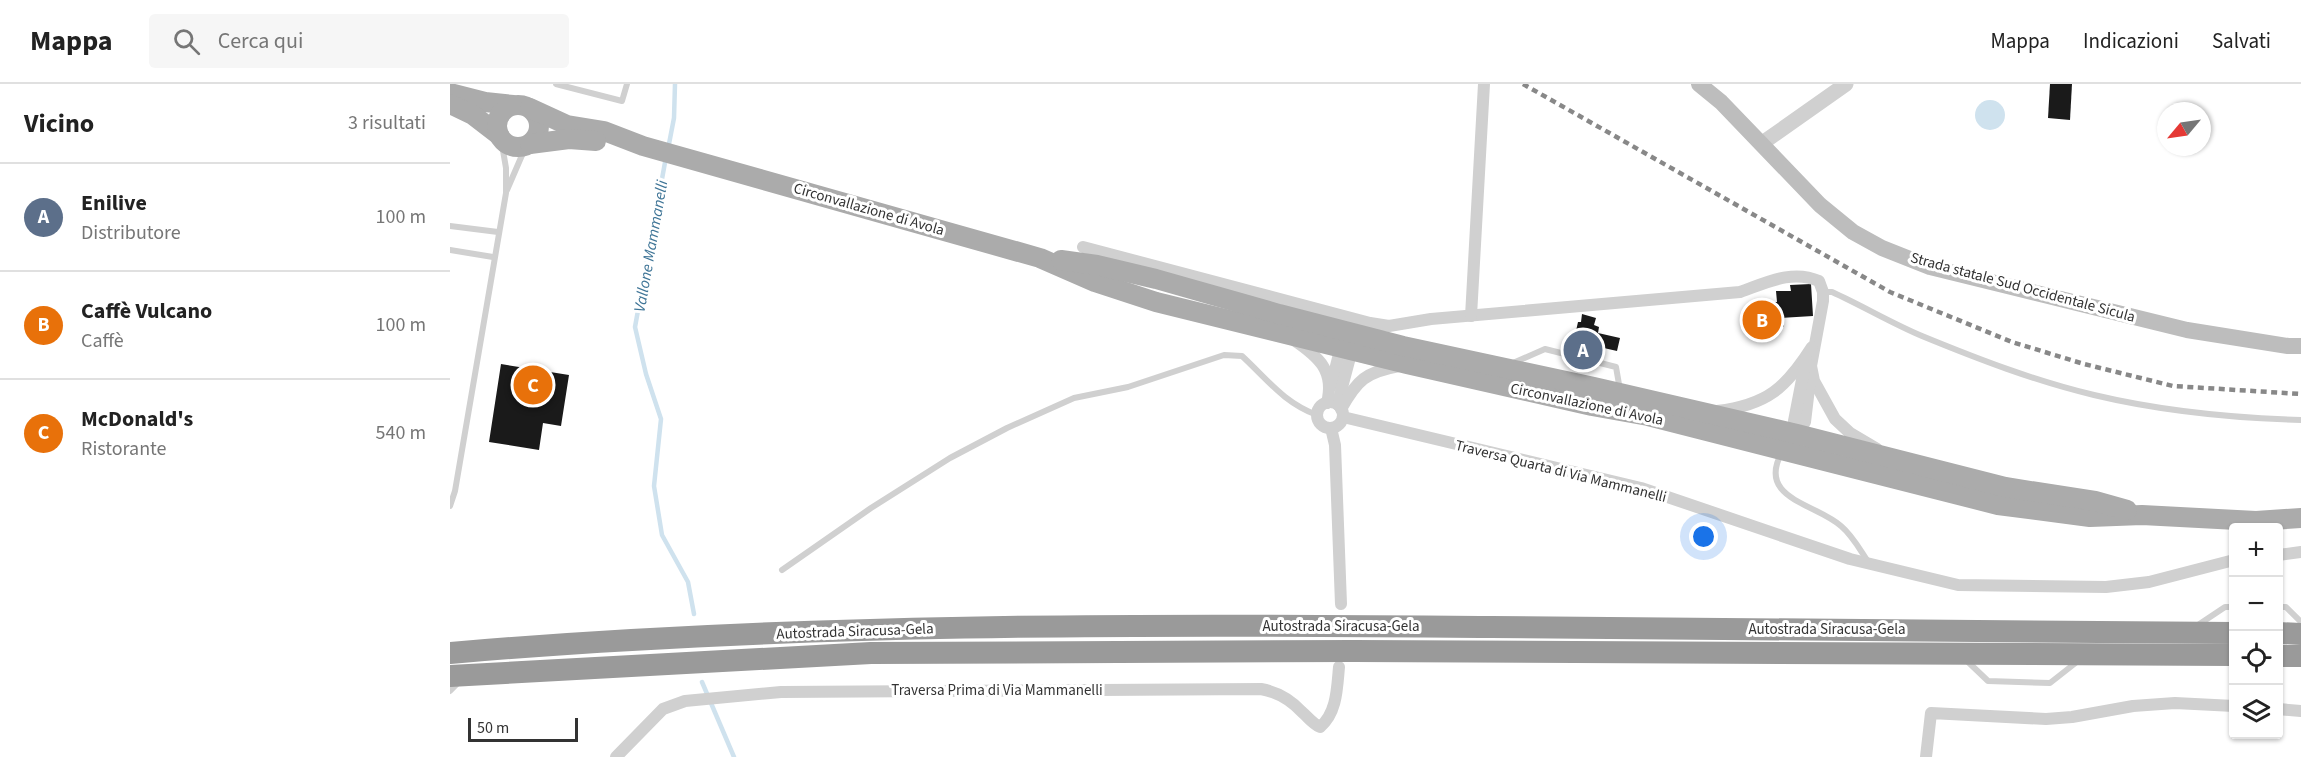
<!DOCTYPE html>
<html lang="it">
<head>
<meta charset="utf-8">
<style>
  :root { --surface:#fff; --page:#f6f6f6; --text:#222; --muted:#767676; --line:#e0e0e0; --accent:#e63946 }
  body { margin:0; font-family:"Source Sans 3",sans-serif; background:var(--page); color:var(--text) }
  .controls { position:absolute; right:18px; bottom:18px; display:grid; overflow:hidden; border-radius:6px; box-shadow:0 2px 4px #0004 }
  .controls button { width:54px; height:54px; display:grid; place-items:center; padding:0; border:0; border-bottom:2px solid var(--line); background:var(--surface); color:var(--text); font:30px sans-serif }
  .compass { position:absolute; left:1707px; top:18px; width:54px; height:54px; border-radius:50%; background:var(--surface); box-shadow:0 2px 4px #0004; rotate:241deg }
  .scale { position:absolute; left:18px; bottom:15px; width:110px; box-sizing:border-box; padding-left:6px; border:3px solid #333; border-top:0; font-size:16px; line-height:21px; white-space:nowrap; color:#333; -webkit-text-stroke:4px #fff; paint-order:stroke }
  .you { position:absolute; left:1254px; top:453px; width:21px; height:21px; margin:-15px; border:4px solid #fff; border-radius:50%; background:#1a73e8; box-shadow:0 0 0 9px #1a73e833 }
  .badge { display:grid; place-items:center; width:39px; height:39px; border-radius:50%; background:var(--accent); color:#fff; font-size:20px; font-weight:700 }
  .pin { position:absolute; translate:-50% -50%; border:3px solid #fff; box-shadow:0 2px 6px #0006 }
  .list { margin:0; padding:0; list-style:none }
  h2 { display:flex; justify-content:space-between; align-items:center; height:78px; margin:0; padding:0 24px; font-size:26px }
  h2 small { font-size:20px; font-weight:400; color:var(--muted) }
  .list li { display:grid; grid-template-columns:39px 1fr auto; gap:18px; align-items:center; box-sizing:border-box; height:108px; padding:0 24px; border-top:2px solid var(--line) }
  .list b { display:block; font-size:22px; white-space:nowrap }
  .list p { margin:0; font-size:20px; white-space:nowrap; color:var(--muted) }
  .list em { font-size:20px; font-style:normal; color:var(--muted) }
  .icon { flex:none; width:33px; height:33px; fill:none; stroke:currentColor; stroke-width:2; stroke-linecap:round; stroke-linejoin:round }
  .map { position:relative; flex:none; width:1851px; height:673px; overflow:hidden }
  header { display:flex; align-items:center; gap:36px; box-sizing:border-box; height:84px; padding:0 30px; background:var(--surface); border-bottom:2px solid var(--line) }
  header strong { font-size:28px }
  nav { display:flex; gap:33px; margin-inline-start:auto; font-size:21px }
  .search { width:420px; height:54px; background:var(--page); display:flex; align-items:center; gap:15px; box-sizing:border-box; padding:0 21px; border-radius:6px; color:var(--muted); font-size:22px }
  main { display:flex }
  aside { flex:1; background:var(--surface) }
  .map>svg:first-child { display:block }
  .water { fill:#cfe2ee }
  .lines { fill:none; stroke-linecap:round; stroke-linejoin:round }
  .stream { stroke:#cfe2ee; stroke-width:4.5 }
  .building { fill:#1a1a1a }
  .service { stroke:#d0d0d0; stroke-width:6 }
  .minor { stroke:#d0d0d0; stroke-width:12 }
  .tertiary { stroke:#d0d0d0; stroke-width:15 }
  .secondary { stroke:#bdbdbd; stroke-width:16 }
  .primary { stroke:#ababab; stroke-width:20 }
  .motorway { stroke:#9a9a9a; stroke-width:22 }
  .rail { stroke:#888; stroke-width:4.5; stroke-dasharray:6 4.5; stroke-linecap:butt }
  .labels { text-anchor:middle; stroke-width:6; stroke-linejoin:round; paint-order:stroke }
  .street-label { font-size:15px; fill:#333; stroke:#fff }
  .water-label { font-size:16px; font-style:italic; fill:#3f7597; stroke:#fff }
</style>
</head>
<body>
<header>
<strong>Mappa</strong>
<div class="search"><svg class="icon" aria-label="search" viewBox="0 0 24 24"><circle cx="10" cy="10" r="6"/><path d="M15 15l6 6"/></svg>Cerca qui</div>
<nav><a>Mappa</a><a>Indicazioni</a><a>Salvati</a></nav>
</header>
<main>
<aside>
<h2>Vicino<small>3 risultati</small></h2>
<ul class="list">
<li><span class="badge" style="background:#5c6f8a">A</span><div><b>Enilive</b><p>Distributore</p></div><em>100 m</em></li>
<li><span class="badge" style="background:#e8710a">B</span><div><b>Caffè Vulcano</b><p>Caffè</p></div><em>100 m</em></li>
<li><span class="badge" style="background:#e8710a">C</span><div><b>McDonald's</b><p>Ristorante</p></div><em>540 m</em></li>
</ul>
</aside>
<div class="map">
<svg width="1851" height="673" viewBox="0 0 1851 673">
  <rect width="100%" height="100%" fill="#fff"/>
  <circle class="water" cx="1540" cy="31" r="15"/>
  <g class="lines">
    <g class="stream">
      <path d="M 218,65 L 224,34 L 225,0"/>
      <path d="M 216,73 L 185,243 L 196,290 L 211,335 L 204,402 L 212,451 L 238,498 L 244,530"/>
      <path d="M 252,598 L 284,673"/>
    </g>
  </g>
  <g class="building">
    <path d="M 1600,0 L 1622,0 L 1620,36 L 1598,34 Z"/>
    <path d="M 1361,200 L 1363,232 L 1330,234 L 1334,242 L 1324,252 L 1315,255 L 1299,248 L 1292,234 L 1293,228 L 1300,218 L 1327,218 L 1326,207 L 1341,207 L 1340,201 Z"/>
    <path d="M 1132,230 L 1146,234 L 1144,241 L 1149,243 L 1148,249 L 1170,254 L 1167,267 L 1145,262 L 1140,283 L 1119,278 L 1128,238 L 1131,238 Z"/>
    <path d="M 51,280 L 119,291 L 111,342 L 93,339 L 89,366 L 39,358 Z"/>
  </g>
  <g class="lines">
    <g class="service">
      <path d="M 106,0 L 172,17 L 177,0"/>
      <path d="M 57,106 L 76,62"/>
      <path d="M 0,142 L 48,148"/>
      <path d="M 0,166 L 43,173"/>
      <path d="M 1373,208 L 1382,208 C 1413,222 1441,239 1472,252 C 1528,275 1585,297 1644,311 C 1711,327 1782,334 1851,336"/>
      <path d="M 1063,279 L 1095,265 L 1166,283 L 1170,306"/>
      <path d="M 1332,368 C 1306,415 1365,419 1391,442 C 1403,452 1410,466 1419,479"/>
      <path d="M 0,422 L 5,407 L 56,109 L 56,84 L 51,55"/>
      <path d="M 332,486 L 421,424 L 500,374 L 557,344 L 624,314 L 678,303 L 774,271 L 792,272 C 818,296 833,318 867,331"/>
      <path d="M 1828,523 L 1836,523 L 1851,538"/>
      <path d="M 1748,541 L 1775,523 L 1784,523"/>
      <path d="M 1516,576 L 1538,597 L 1600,599 L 1628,577"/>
      <path d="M 0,607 L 10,597"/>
    </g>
    <g class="minor">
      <path d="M 633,163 L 920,239 L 939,242 L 981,235 L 1290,208 C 1316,199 1342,185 1369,197 L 1373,208 L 1373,217 L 1361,282 L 1364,297 L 1385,335 L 1400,349 L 1427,365"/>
      <path d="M 1021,232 L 1034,0"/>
      <path d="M 844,256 C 869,273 885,287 877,319"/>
      <path d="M 881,302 L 892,258"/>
      <circle cx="880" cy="331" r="13"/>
      <path d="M 889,322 L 890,311 L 903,262"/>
      <path d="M 891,325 C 907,296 916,288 949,282"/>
      <path d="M 1267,327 C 1317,321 1336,304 1362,263"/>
      <path d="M 893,333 L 1191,404 L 1400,475 L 1508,501 L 1656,503 L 1699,498 L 1784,476"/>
      <path d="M 881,344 L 885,361 L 891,520"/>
      <path d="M 1344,352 L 1355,338 L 1360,296"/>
      <path d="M 1349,355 L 1344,337 L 1356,275"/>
      <path d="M 1828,471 L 1851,468"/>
      <path d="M 1828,625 L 1851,627"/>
      <path d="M 166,673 L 213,625 L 235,617 L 331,608 L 811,605 C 828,608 840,615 852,628 C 859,634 862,639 870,643 C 887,629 887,604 889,583"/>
      <path d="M 1476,673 L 1481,629 L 1596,635 L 1622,633 L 1683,622 L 1725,619 L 1784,622"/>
    </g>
    <path class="tertiary" d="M 1311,60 L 1396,0"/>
    <path class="secondary" d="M 1249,0 L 1271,18 L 1370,121 L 1403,148 L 1432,164 L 1480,183 L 1737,246 L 1838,262 L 1851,262"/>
    <g class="primary">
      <path d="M 0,9 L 35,18 L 63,21"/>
      <path d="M 0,20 L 23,31 L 49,51"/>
      <circle cx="68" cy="42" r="21"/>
      <path d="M 80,24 L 117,41 L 154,47 L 193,62 L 590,174 L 645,198 L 706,218 L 957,280 L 1142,322 L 1198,332 L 1548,421 L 1640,433 L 1692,431 L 1806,437 L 1851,434"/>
      <path d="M 80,60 L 119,55 L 146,57"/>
      <path d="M 611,176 L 647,181 L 706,195 L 829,230 L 953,262 L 1144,303 L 1347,350 L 1555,403 L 1645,417 L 1677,426"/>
    </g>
    <g class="motorway">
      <path d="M 1828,549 L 1851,550"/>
      <path d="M 0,569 C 343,539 687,540 1030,543 C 1281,545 1532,545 1784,549"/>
      <path d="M 1828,572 L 1851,572"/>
      <path d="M 0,592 L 421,569 L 904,567 L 1784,571"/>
    </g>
    <path class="rail" d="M 1073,0 L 1440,208 L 1562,258 L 1634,280 L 1723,302 L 1851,310"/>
  </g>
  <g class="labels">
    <g class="street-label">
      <text transform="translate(419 125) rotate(16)" y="5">Circonvallazione di Avola</text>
      <text transform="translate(1573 203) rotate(15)" y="5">Strada statale Sud Occidentale Sicula</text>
      <text transform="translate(1137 320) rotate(12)" y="5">Circonvallazione di Avola</text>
      <text transform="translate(1111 387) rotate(14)" y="5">Traversa Quarta di Via Mammanelli</text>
      <text x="891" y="547">Autostrada Siracusa-Gela</text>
      <text x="1377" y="550">Autostrada Siracusa-Gela</text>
      <text transform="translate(405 547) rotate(-2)" y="5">Autostrada Siracusa-Gela</text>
      <text x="547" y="611">Traversa Prima di Via Mammanelli</text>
    </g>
    <g class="water-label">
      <text transform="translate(200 162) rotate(-80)" y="6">Vallone Mammanelli</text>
    </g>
  </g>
</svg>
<div class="controls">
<button>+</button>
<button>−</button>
<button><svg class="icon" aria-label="locate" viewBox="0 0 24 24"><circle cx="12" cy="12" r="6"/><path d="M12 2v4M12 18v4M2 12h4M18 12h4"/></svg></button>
<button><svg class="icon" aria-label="layers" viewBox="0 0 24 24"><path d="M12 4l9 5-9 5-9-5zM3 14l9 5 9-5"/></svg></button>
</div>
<svg class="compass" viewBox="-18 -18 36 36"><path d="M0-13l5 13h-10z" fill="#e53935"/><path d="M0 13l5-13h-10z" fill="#767676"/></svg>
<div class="scale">50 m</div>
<div class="you"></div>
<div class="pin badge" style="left:1133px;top:266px;background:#5c6f8a">A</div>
<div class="pin badge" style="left:1312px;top:236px;background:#e8710a">B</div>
<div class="pin badge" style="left:83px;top:301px;background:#e8710a">C</div>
</div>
</main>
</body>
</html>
